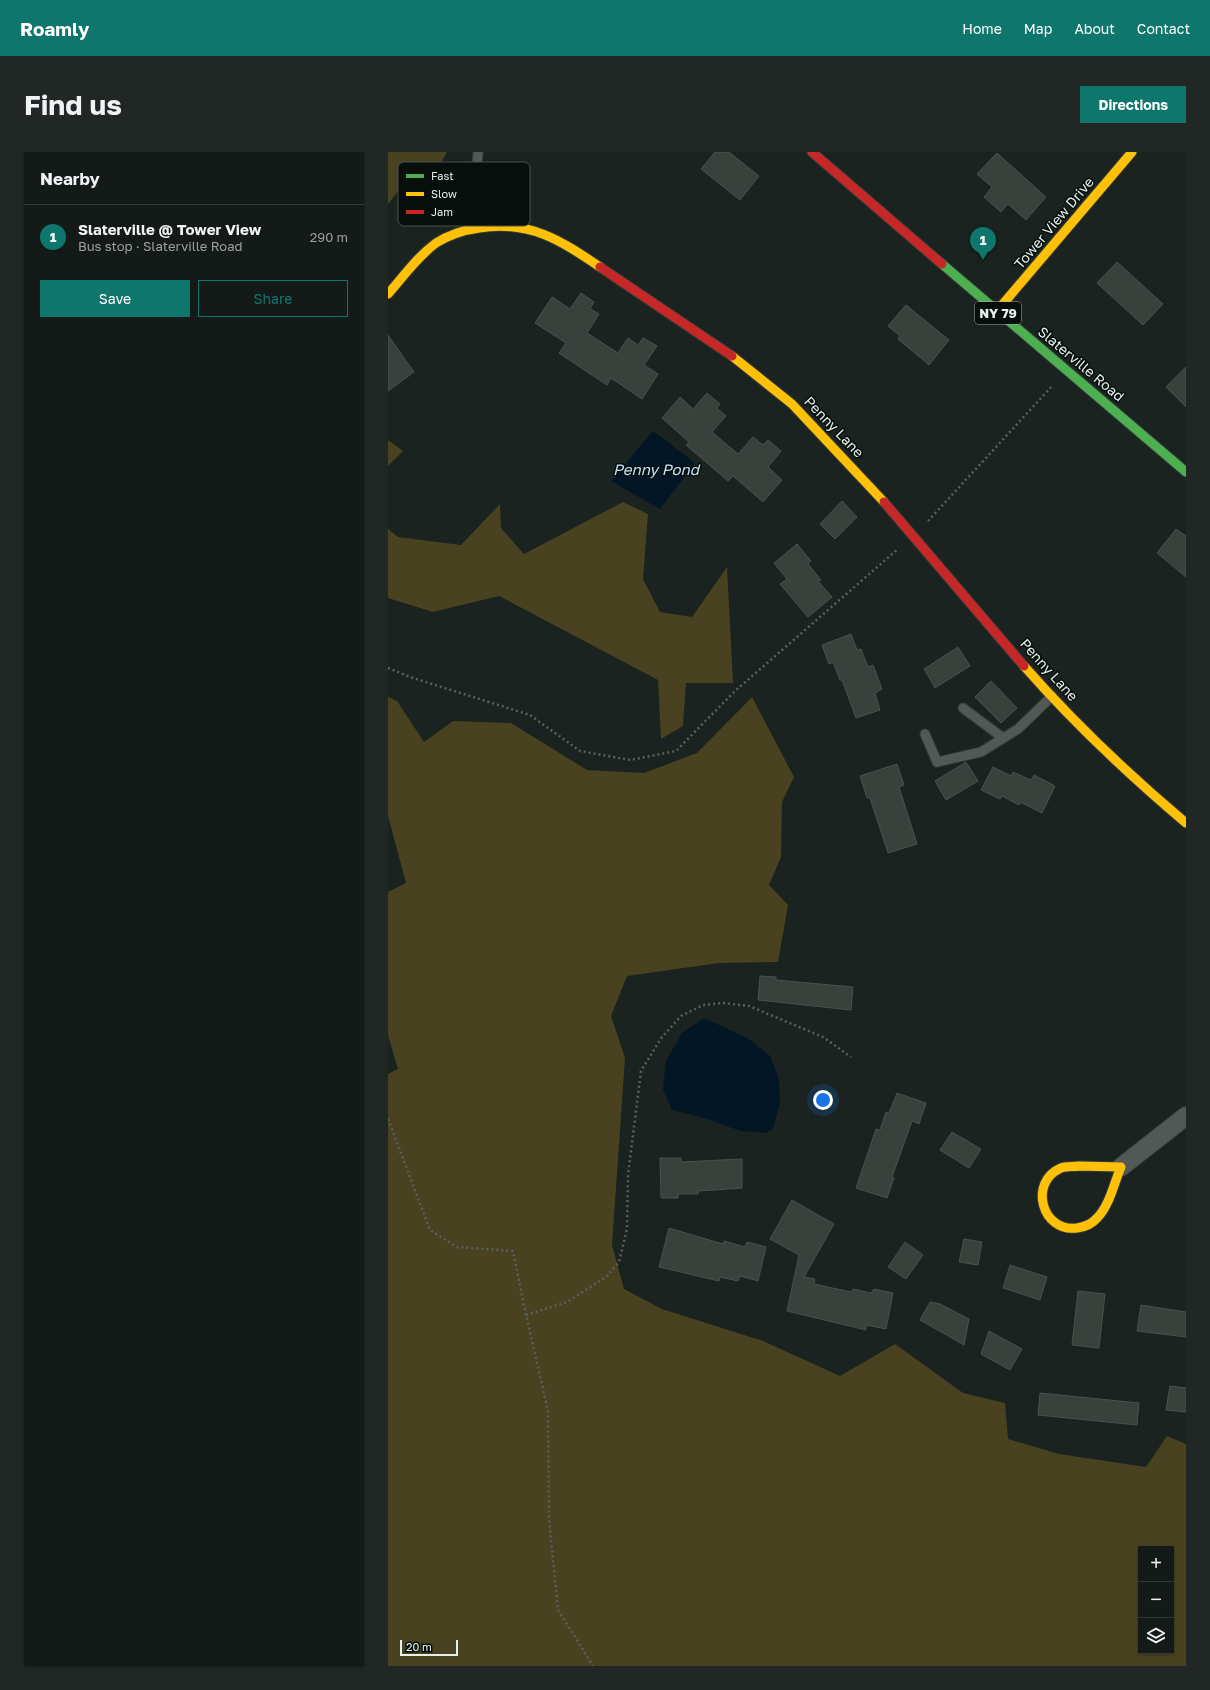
<!DOCTYPE html>
<html lang="en">
<head>
<meta charset="utf-8">
<style>
  :root { --surface:#141a17; --page:#212724; --text:#f1f3f6; --muted:#9da1a1; --line:#333836; --accent:#0f766e }
  body { margin:0; font-family:"Golos Text",sans-serif; background:var(--page); color:var(--text) }
  .controls { position:absolute; right:12px; bottom:12px; display:grid; overflow:hidden; border-radius:0px; box-shadow:0 1px 3px #0004 }
  .controls button { width:36px; height:36px; display:grid; place-items:center; padding:0; border:0; border-bottom:1px solid var(--line); background:var(--surface); color:var(--text); font:20px sans-serif }
  .scale { position:absolute; left:12px; bottom:10px; width:58px; box-sizing:border-box; padding-left:4px; border:2px solid #e5f0eb; border-top:0; font-size:11px; line-height:14px; white-space:nowrap; color:#e5f0eb; -webkit-text-stroke:3px #070e0b; paint-order:stroke }
  .you { position:absolute; left:435px; top:948px; width:14px; height:14px; margin:-10px; border:3px solid #fff; border-radius:50%; background:#1a73e8; box-shadow:0 0 0 6px #1a73e833 }
  .badge { display:grid; place-items:center; width:26px; height:26px; border-radius:50%; background:var(--accent); color:#fff; font-size:13px; font-weight:700 }
  .pin { position:absolute; translate:-50% -33px; filter:drop-shadow(0 1px 2px #0008) }
  .pin::after { content:''; position:absolute; top:21px; width:14px; height:12px; background:inherit; clip-path:polygon(0 0,100% 0,50% 100%) }
  .list { margin:0; padding:0; list-style:none }
  h2 { display:flex; justify-content:space-between; align-items:center; height:52px; margin:0; padding:0 16px; font-size:17px }
  h2 small { font-size:13px; font-weight:400; color:var(--muted) }
  .list li { display:grid; grid-template-columns:26px 1fr auto; gap:12px; align-items:center; box-sizing:border-box; height:64px; padding:0 16px; border-top:1px solid var(--line) }
  .list b { display:block; font-size:15px; white-space:nowrap }
  .list p { margin:0; font-size:13px; white-space:nowrap; color:var(--muted) }
  .list em { font-size:13px; font-style:normal; color:var(--muted) }
  .actions { display:flex; gap:8px; padding:12px 16px }
  .actions a { flex:1; padding:9px 0; border:1px solid var(--accent); border-radius:0px; text-align:center; font-size:14px; color:var(--accent) }
  .actions .main { background:var(--accent); color:#fff }
  .icon { flex:none; width:22px; height:22px; fill:none; stroke:currentColor; stroke-width:2; stroke-linecap:round; stroke-linejoin:round }
  .map { position:relative; flex:none; width:798px; height:1514px; overflow:hidden; border-radius:0px }
  header { display:flex; align-items:center; gap:24px; box-sizing:border-box; height:56px; padding:0 20px; background:var(--accent); color:#fff }
  header strong { font-size:19px }
  nav { display:flex; gap:22px; margin-inline-start:auto; font-size:14px }
  .intro { display:flex; align-items:center; justify-content:space-between; box-sizing:border-box; height:96px; padding:0 24px }
  h1 { margin:0; font-size:28px }
  .button { padding:10px 18px; border-radius:0px; background:var(--accent); color:#fff; font-size:14px; font-weight:700 }
  main { display:flex; gap:24px; padding:0 24px }
  aside { flex:1; background:var(--surface); border-radius:0px; box-shadow:0 1px 3px #0004 }
  .map>svg:first-child { display:block }
  .green { fill:#484221; fill-rule:evenodd }
  .water { fill:#021625 }
  .building { fill:#3a403c; stroke:#4b514c }
  .lines { fill:none; stroke-linecap:round; stroke-linejoin:round }
  .lane-casing { stroke:#363d3a; stroke-width:11 }
  .street-casing { stroke:#363d3a; stroke-width:20 }
  .fast-casing { stroke:#363d3a; stroke-width:11 }
  .slow-casing { stroke:#363d3a; stroke-width:11 }
  .jam-casing { stroke:#363d3a; stroke-width:11 }
  .path { stroke:#5b605e; stroke-width:2.5; stroke-dasharray:2 3; stroke-linecap:butt }
  .lane { stroke:#515956; stroke-width:9 }
  .street { stroke:#515956; stroke-width:18 }
  .fast { stroke:#4caf50; stroke-width:9 }
  .slow { stroke:#ffc107; stroke-width:9 }
  .jam { stroke:#c62828; stroke-width:9 }
  .labels { text-anchor:middle; stroke-width:3; stroke-linejoin:round; paint-order:stroke }
  .shield { fill:#070e0b; stroke:#a2aca8; stroke-width:1 }
  .shield-label { font-size:13px; font-weight:bold; fill:#e5f0eb }
  .street-label { font-size:14px; fill:#e5f0eb; stroke:#070e0b }
  .water-label { font-size:15px; font-style:italic; fill:#c4e3f8; stroke:#070e0b }
  .key { fill:#070e0b; stroke:#4a524e; stroke-width:1 }
  .key-label { font-size:11px; fill:#e5f0eb }
</style>
</head>
<body>
<header>
<strong>Roamly</strong>
<nav><a>Home</a><a>Map</a><a>About</a><a>Contact</a></nav>
</header>
<div class="intro"><h1>Find us</h1><a class="button">Directions</a></div>
<main>
<aside>
<h2>Nearby<small></small></h2>
<ul class="list">
<li><span class="badge">1</span><div><b>Slaterville @ Tower View</b><p>Bus stop · Slaterville Road</p></div><em>290 m</em></li>
</ul>
<div class="actions"><a class="main">Save</a><a>Share</a></div>
</aside>
<div class="map">
<svg width="798" height="1514" viewBox="0 0 798 1514">
  <rect width="100%" height="100%" fill="#1a231f"/>
  <g class="green">
    <path d="M 0,0 L 59,0 L 31,51 L 11,38 L 0,52 Z"/>
    <path d="M 0,288 L 15,299 L 0,314 Z"/>
    <path d="M 235,350 L 260,362 L 255,427 L 272,460 L 304,465 L 339,415 L 345,531 L 298,531 L 295,574 L 273,587 L 270,528 L 111,444 L 45,460 L 0,446 L 0,377 L 10,385 L 73,393 L 112,352 L 113,376 L 136,402 Z"/>
    <path d="M 0,545 L 9,549 L 36,590 L 65,569 L 123,571 L 199,618 L 256,621 L 309,601 L 364,545 L 406,625 L 394,650 L 393,705 L 381,733 L 400,753 L 390,810 L 331,811 L 239,824 L 223,864 L 237,906 L 224,1093 L 236,1137 L 274,1157 L 375,1189 L 452,1224 L 507,1192 L 575,1241 L 617,1251 L 620,1287 L 671,1302 L 758,1315 L 779,1284 L 798,1292 L 798,1514 L 0,1514 L 0,922 L 10,917 L 0,883 L 0,740 L 18,731 L 0,664 ZM 753,1397 L 783,1397 L 783,1499 L 753,1499 Z"/>
  </g>
  <g class="water">
    <path d="M 265,279 L 307,311 L 272,357 L 223,329 Z"/>
    <path d="M 316,866 L 361,887 L 382,904 L 391,928 L 392,951 L 385,976 L 378,981 L 353,979 L 313,965 L 284,958 L 275,937 L 278,909 L 294,881 Z"/>
  </g>
  <g class="building">
    <path d="M 327,0 L 341,0 L 371,24 L 352,48 L 313,17 Z"/>
    <path d="M 609,1 L 658,45 L 638,68 L 620,52 L 613,60 L 596,45 L 604,35 L 589,22 Z"/>
    <path d="M 729,110 L 775,152 L 755,173 L 709,131 Z"/>
    <path d="M 193,141 L 206,150 L 202,157 L 211,162 L 199,181 L 230,201 L 240,186 L 250,193 L 255,186 L 269,194 L 256,213 L 270,222 L 254,247 L 223,226 L 219,233 L 171,201 L 178,191 L 147,171 L 164,145 L 182,157 Z"/>
    <path d="M 518,153 L 561,188 L 541,213 L 510,187 L 512,184 L 500,174 Z"/>
    <path d="M 0,183 L 26,220 L 0,239 Z"/>
    <path d="M 798,215 L 798,255 L 778,235 Z"/>
    <path d="M 319,241 L 332,252 L 329,256 L 338,264 L 324,280 L 350,302 L 365,285 L 375,293 L 380,288 L 393,299 L 380,315 L 394,328 L 375,350 L 345,324 L 340,329 L 298,293 L 301,290 L 274,266 L 292,245 L 305,257 Z"/>
    <path d="M 454,349 L 469,365 L 447,387 L 432,372 Z"/>
    <path d="M 788,377 L 798,384 L 798,425 L 769,401 Z"/>
    <path d="M 409,392 L 423,409 L 420,412 L 433,428 L 430,429 L 444,445 L 420,465 L 392,432 L 399,427 L 386,411 Z"/>
    <path d="M 463,482 L 469,498 L 473,497 L 480,515 L 485,513 L 494,537 L 487,541 L 492,558 L 468,566 L 454,528 L 452,528 L 445,510 L 441,512 L 434,493 Z"/>
    <path d="M 570,495 L 582,514 L 547,536 L 536,517 Z"/>
    <path d="M 603,529 L 629,556 L 613,571 L 587,545 Z"/>
    <path d="M 578,610 L 590,629 L 558,648 L 547,629 Z"/>
    <path d="M 509,612 L 516,633 L 511,635 L 529,692 L 500,701 L 482,646 L 479,646 L 472,624 Z"/>
    <path d="M 605,615 L 623,624 L 625,620 L 643,628 L 646,623 L 667,634 L 654,661 L 632,650 L 631,653 L 614,644 L 612,647 L 593,638 Z"/>
    <path d="M 372,824 L 388,825 L 388,828 L 465,835 L 463,858 L 370,848 Z"/>
    <path d="M 509,941 L 538,951 L 531,972 L 524,969 L 504,1025 L 506,1026 L 499,1046 L 468,1036 L 488,977 L 492,978 L 498,960 L 501,961 Z"/>
    <path d="M 564,980 L 593,997 L 581,1016 L 552,998 Z"/>
    <path d="M 272,1006 L 293,1006 L 293,1010 L 354,1007 L 354,1036 L 311,1039 L 310,1042 L 290,1042 L 290,1046 L 273,1046 Z"/>
    <path d="M 404,1048 L 446,1072 L 416,1125 L 427,1127 L 426,1132 L 463,1140 L 465,1137 L 483,1141 L 486,1137 L 505,1141 L 498,1177 L 478,1173 L 478,1178 L 399,1159 L 411,1103 L 382,1087 Z"/>
    <path d="M 281,1076 L 335,1092 L 336,1089 L 357,1095 L 359,1090 L 378,1095 L 370,1129 L 352,1124 L 350,1129 L 332,1125 L 331,1129 L 271,1115 Z"/>
    <path d="M 576,1087 L 594,1090 L 590,1113 L 571,1110 Z"/>
    <path d="M 517,1090 L 535,1103 L 518,1127 L 500,1115 Z"/>
    <path d="M 622,1113 L 659,1125 L 652,1148 L 615,1136 Z"/>
    <path d="M 690,1139 L 717,1142 L 711,1196 L 684,1193 Z"/>
    <path d="M 542,1150 L 552,1152 L 581,1167 L 576,1193 L 532,1168 Z"/>
    <path d="M 753,1153 L 798,1160 L 798,1185 L 749,1179 Z"/>
    <path d="M 601,1179 L 634,1197 L 622,1218 L 593,1202 Z"/>
    <path d="M 782,1234 L 798,1236 L 798,1260 L 778,1258 Z"/>
    <path d="M 652,1241 L 751,1251 L 749,1273 L 650,1263 Z"/>
  </g>
  <g class="lines">
    <defs>
      <g id="lane">
        <path d="M 85,77 L 90,0"/>
        <path d="M 575,556 L 615,586"/>
        <path d="M 537,582 L 549,610 L 593,600 L 630,577 L 664,544"/>
      </g>
      <path id="street" d="M 733,1015 L 798,964"/>
      <path id="fast" d="M 554,112 L 798,320"/>
      <g id="slow">
        <path d="M 0,142 C 15,125 29,105 48,91 C 61,83 76,78 91,76 C 142,68 172,88 212,115"/>
        <path d="M 609,159 L 744,0"/>
        <path d="M 344,204 L 404,252 L 496,350"/>
        <path d="M 636,514 C 686,571 740,622 798,671"/>
        <path d="M 691,1014 L 733,1015 C 726,1031 722,1052 710,1065 C 705,1071 697,1075 689,1076 C 654,1081 640,1030 673,1016 C 678,1014 685,1015 691,1014 Z"/>
      </g>
      <g id="jam">
        <path d="M 424,0 L 554,112"/>
        <path d="M 212,115 L 344,204"/>
        <path d="M 496,350 L 636,514"/>
      </g>
    </defs>
    <use href="#lane" class="lane-casing"/>
    <use href="#street" class="street-casing"/>
    <use href="#fast" class="fast-casing"/>
    <use href="#slow" class="slow-casing"/>
    <use href="#jam" class="jam-casing"/>
    <g class="path">
      <path d="M 540,369 L 665,233"/>
      <path d="M 0,516 L 25,526 L 142,563 L 192,599 L 242,608 L 288,599 L 347,539 L 510,397"/>
      <path d="M 0,967 L 42,1078 L 69,1095 L 125,1099 L 138,1163 L 160,1259 L 161,1368 L 170,1458 L 205,1514"/>
      <path d="M 138,1163 L 179,1150 L 218,1125 L 231,1110 L 239,1077 L 240,1023 L 253,919 L 274,885 L 293,864 L 315,853 L 335,851 L 361,854 L 435,885 L 463,905"/>
    </g>
    <use href="#lane" class="lane"/>
    <use href="#street" class="street"/>
    <use href="#fast" class="fast"/>
    <use href="#slow" class="slow"/>
    <use href="#jam" class="jam"/>
  </g>
  <g class="labels">
    <rect class="shield" x="587" y="150" width="46" height="22" rx="3"/>
    <g class="shield-label">
      <text x="610" y="166">NY 79</text>
    </g>
    <g class="street-label">
      <text transform="translate(666 71) rotate(-50)" y="5">Tower View Drive</text>
      <text transform="translate(693 212) rotate(40)" y="5">Slaterville Road</text>
      <text transform="translate(446 275) rotate(46)" y="5">Penny Lane</text>
      <text transform="translate(661 518) rotate(48)" y="5">Penny Lane</text>
    </g>
    <g class="water-label">
      <text x="268" y="323">Penny Pond</text>
    </g>
  </g>
  <rect x="10" y="10" width="132" height="64" rx="6" class="key"/>
  <rect x="18" y="22" width="18" height="4" fill="#4caf50"/>
  <rect x="18" y="40" width="18" height="4" fill="#ffc107"/>
  <rect x="18" y="58" width="18" height="4" fill="#c62828"/>
  <g class="key-label">
    <text x="43" y="28">Fast</text>
    <text x="43" y="46">Slow</text>
    <text x="43" y="64">Jam</text>
  </g>
</svg>
<div class="controls">
<button>+</button>
<button>−</button>
<button><svg class="icon" aria-label="layers" viewBox="0 0 24 24"><path d="M12 4l9 5-9 5-9-5zM3 14l9 5 9-5"/></svg></button>
</div>
<div class="scale">20 m</div>
<div class="you"></div>
<div class="pin badge" style="left:595px;top:108px">1</div>
</div>
</main>
</body>
</html>
